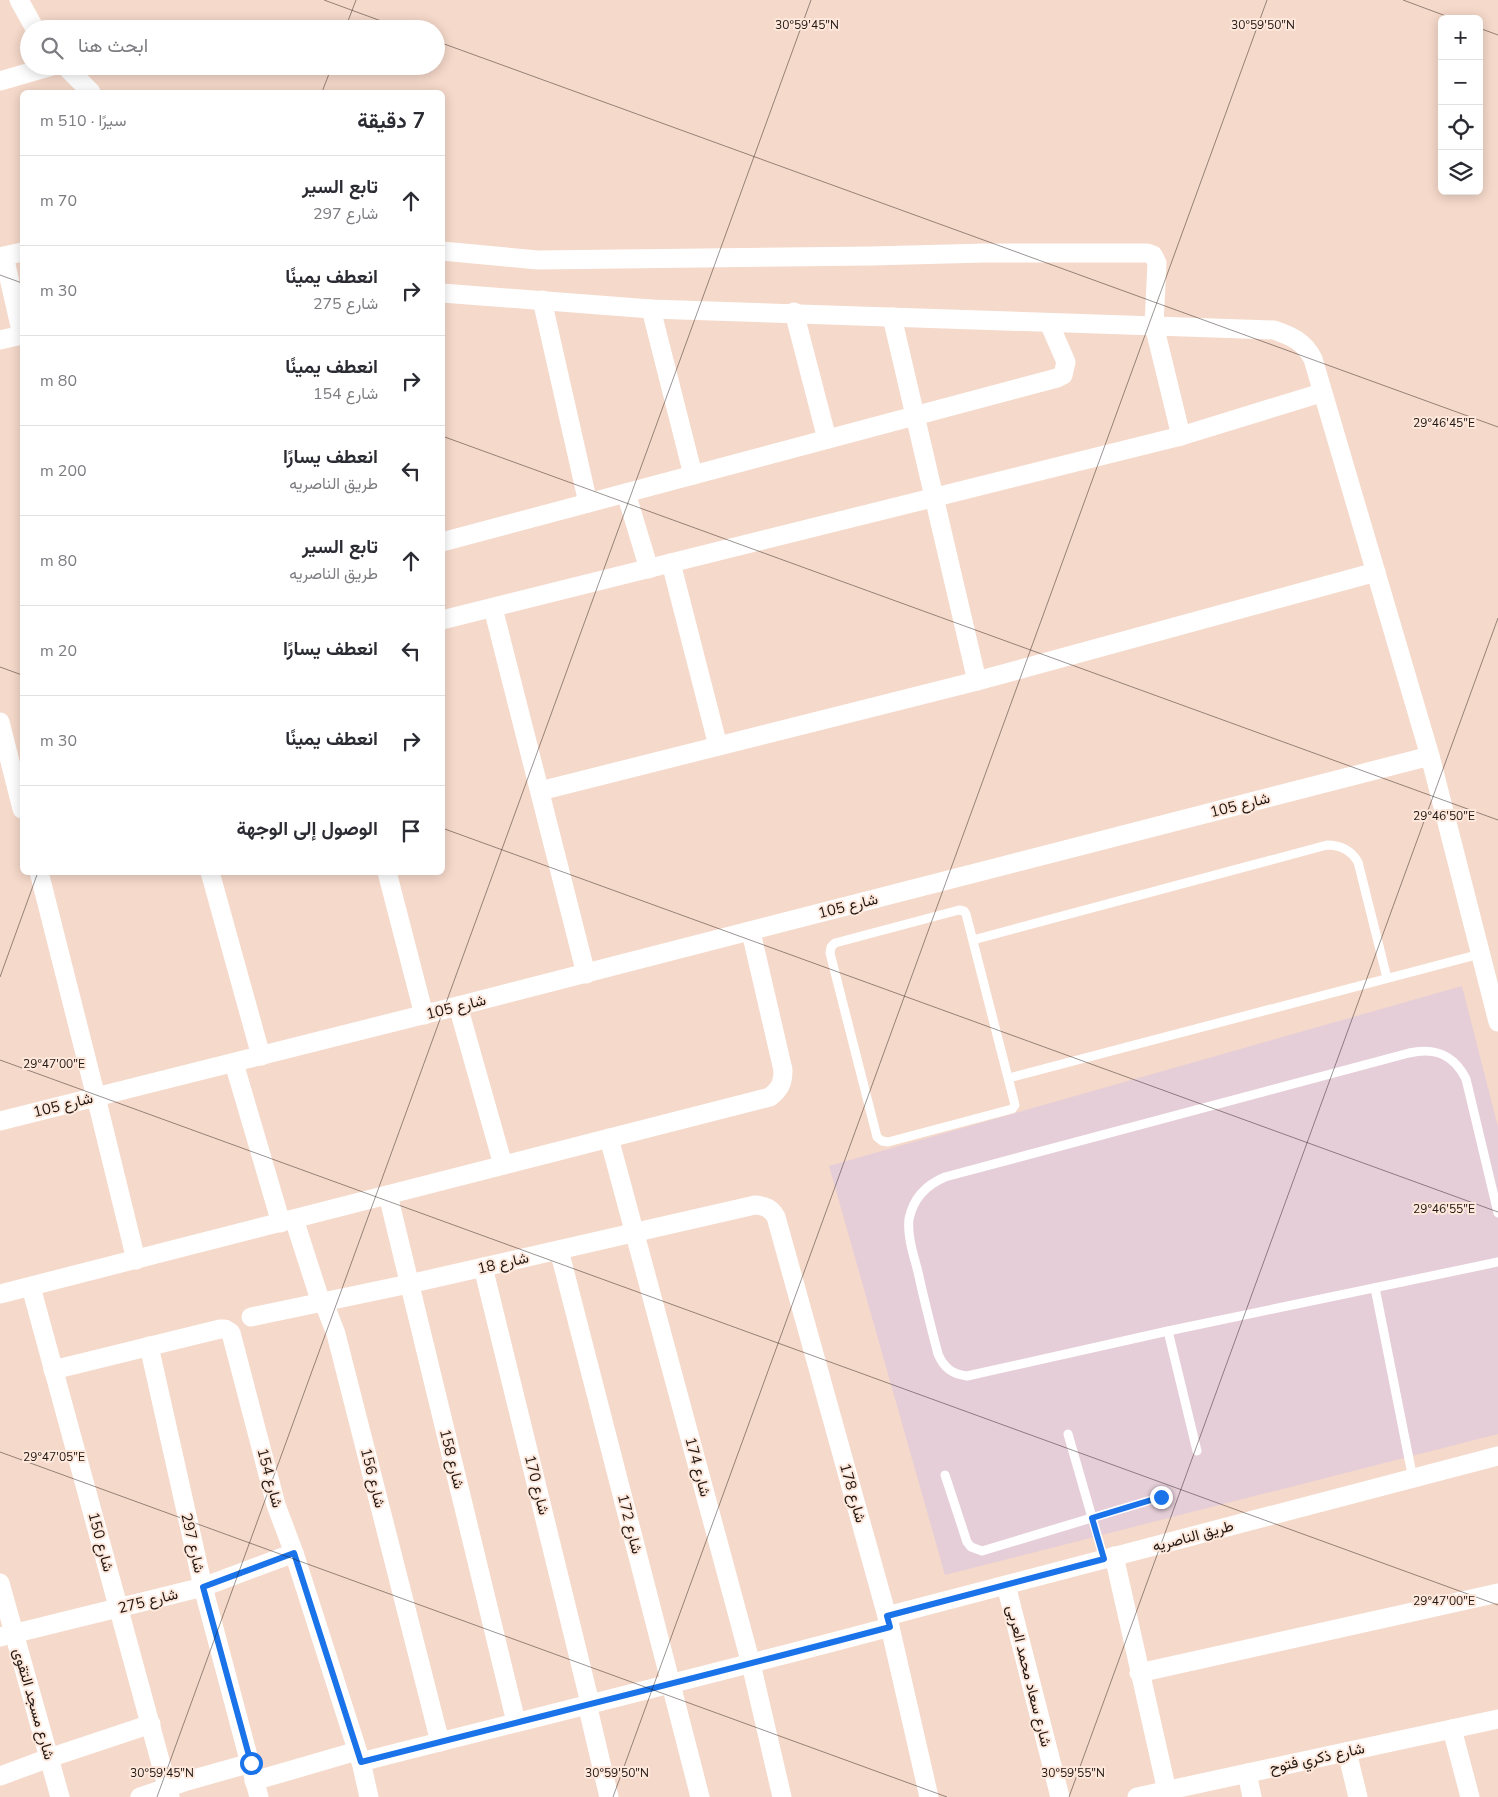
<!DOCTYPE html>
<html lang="ar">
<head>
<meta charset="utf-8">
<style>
  :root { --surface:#fff; --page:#f2f2f3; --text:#2b2b33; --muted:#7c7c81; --line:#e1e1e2 }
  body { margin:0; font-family:"Nunito Sans",Vazirmatn,sans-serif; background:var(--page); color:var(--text); direction:rtl }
  .controls { position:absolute; right:15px; top:15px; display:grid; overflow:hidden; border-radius:8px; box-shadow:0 2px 12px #0003 }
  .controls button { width:45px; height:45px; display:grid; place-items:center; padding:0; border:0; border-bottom:1px solid var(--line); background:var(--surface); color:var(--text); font:25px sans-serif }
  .stop { position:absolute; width:15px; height:15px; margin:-11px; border:4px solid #1a73e8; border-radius:50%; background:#fff }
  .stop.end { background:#1a73e8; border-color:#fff; box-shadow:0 1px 5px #0008 }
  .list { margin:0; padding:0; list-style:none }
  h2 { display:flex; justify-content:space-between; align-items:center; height:65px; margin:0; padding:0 20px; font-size:21px }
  h2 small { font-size:16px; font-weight:400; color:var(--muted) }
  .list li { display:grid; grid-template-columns:32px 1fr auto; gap:15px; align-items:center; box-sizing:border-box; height:90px; padding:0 20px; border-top:1px solid var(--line) }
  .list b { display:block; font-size:19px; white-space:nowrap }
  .list p { margin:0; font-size:16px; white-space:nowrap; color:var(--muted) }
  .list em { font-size:16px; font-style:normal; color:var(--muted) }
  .icon { flex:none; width:28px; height:28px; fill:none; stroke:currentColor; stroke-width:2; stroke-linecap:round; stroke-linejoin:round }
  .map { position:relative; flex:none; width:1498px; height:1797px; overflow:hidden; direction:ltr }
  .search { position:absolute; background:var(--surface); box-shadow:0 2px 12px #0003; left:20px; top:20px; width:425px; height:55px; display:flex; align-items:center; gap:12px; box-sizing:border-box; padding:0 18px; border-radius:28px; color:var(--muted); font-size:19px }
  .panel { position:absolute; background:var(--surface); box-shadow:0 2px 12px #0003; left:20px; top:90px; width:425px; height:785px; border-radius:8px; direction:rtl }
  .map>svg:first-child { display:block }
  .industrial { fill:#e6ced8 }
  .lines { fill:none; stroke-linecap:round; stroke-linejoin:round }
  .lane { stroke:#fff; stroke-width:9 }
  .street { stroke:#fff; stroke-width:19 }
  .route { stroke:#1a73e8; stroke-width:6 }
  .ticks { fill:none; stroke:#211712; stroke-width:1; stroke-opacity:0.45 }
  .labels { text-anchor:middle; stroke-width:4; stroke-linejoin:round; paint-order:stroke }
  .street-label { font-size:15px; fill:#211712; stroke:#fee8dc }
  .ticks-label { font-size:12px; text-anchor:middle; fill:#211712; stroke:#fee8dc; stroke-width:4; stroke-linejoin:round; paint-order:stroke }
</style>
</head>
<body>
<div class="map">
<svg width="1498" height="1797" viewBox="0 0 1498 1797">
  <rect width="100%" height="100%" fill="#f5d9ca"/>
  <path class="industrial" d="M 1462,986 L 1498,1127 L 1498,1434 L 945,1575 L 829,1166 Z"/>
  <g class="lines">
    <g class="lane">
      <path d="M 959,910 L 964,911 L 966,914 L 1015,1105 L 1012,1109 L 888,1142 L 882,1141 L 877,1137 L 830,953 L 831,947 L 835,943 Z"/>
      <path d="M 973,940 L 1327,845 C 1341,845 1351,850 1358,862 L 1387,978"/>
      <path d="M 1009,1078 L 1480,954"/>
      <path d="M 1498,1213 L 1466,1079 C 1454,1055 1436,1047 1409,1053 L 945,1177 C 926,1185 913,1199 909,1219 C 907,1237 914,1256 918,1272 C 924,1300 931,1327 938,1354 C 944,1368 952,1374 967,1376 L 1168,1331 L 1498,1262"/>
      <path d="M 1375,1288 L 1413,1479"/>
      <path d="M 1168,1331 L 1197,1451"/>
      <path d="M 1068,1434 L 1104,1559"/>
      <path d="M 945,1475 L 967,1542 L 971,1547 L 982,1551 L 1161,1497"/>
    </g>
    <g class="street">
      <path d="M 19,0 L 35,29"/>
      <path d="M 65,66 L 91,92"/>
      <path d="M 0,81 L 52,66"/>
      <path d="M 442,251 L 538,260 L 871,256 L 986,253 L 1147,253 L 1153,255 L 1157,263 L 1154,325 L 1181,436"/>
      <path d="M 4,256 L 22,335"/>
      <path d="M 0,257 L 22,252"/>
      <path d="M 442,293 L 651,309 L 1274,330 C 1291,336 1304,341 1313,359 L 1430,756"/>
      <path d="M 542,300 L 588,503"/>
      <path d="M 651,309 L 693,475"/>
      <path d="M 794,312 L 827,439"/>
      <path d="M 892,317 L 977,681"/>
      <path d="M 0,340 L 22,335"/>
      <path d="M 626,493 L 649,569"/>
      <path d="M 442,542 L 1057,378 L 1063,375 L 1066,362 L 1049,323"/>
      <path d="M 671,563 L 718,746"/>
      <path d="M 493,608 L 586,974"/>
      <path d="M 442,620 L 1181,436 L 1321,393"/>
      <path d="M 0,722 L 22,809"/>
      <path d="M 540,791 L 977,681 L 1376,572"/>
      <path d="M 39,872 L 96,1097 L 136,1260"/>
      <path d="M 210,872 L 261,1056"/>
      <path d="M 387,872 L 424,1015"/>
      <path d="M 458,1006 L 503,1165"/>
      <path d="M 234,1063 L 281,1223"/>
      <path d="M 0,1121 L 458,1006 L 1430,756 L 1498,1022"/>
      <path d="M 609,1138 L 751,1664 L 782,1797"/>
      <path d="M 388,1195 L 516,1722"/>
      <path d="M 294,1219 L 321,1303 L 326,1308 L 336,1334 L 440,1742"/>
      <path d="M 559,1250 L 700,1797"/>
      <path d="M 483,1267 L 590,1703"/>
      <path d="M 31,1287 L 170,1797"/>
      <path d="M 0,1294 L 770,1097 C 780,1089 783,1083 783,1070 L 751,932"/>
      <path d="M 251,1317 L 409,1284 L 755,1205 C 765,1206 771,1208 776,1217 L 890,1627 L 929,1797"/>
      <path d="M 149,1346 L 203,1587 L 259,1797"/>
      <path d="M 53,1370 L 220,1329 L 225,1329 L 231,1333 L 276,1505 L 294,1553 L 361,1762 L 369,1797"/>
      <path d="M 1114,1556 L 1167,1791"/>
      <path d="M 0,1583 L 60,1797"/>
      <path d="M 1006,1585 L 1060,1797"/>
      <path d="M 887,1616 L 1498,1456"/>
      <path d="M 0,1637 L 203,1587 L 294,1553"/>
      <path d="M 1139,1673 L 1498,1593"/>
      <path d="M 587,1704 L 609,1797"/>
      <path d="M 1452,1729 L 1470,1797"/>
      <path d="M 1347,1752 L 1358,1797"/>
      <path d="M 361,1762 C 537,1717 714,1674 890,1627"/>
      <path d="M 1247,1773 L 1252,1797"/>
      <path d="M 0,1776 L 49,1758 L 151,1724"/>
      <path d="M 254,1781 L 357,1751"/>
      <path d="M 140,1797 L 187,1781 L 251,1763"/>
      <path d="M 1137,1797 L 1498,1719"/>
    </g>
  </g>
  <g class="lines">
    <path class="route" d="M 251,1763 L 203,1587 L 294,1553 L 361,1762 C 537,1717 714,1674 890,1627 L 887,1616 L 1104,1559 L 1092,1518 L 1161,1497"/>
  </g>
  <path class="ticks" d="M 324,0 L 403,29M 1403,0 L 1454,19M 1479,28 L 1498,35M 345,29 L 356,0M 436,41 L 1498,427M 322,92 L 332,66M 0,275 L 22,283M 442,436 L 1498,820M 0,667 L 22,675M 442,828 L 1498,1212M 0,977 L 38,872M 0,1060 L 1498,1605M 0,1452 L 947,1797M 157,1797 L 811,0M 613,1797 L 1267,0M 1069,1797 L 1498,618"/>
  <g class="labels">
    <g class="street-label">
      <text transform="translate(1240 805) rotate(-14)" y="5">شارع 105</text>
      <text transform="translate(848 906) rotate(-14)" y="5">شارع 105</text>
      <text transform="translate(456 1007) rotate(-14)" y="5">شارع 105</text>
      <text transform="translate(63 1105) rotate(-14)" y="5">شارع 105</text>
      <text transform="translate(503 1263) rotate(-13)" y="5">شارع 18</text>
      <text transform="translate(452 1459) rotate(76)" y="5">شارع 158</text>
      <text transform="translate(698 1467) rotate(75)" y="5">شارع 174</text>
      <text transform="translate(270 1478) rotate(75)" y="5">شارع 154</text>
      <text transform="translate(373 1478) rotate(76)" y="5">شارع 156</text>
      <text transform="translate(537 1485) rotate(76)" y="5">شارع 170</text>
      <text transform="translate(853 1493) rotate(74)" y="5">شارع 178</text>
      <text transform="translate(630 1524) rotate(76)" y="5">شارع 172</text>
      <text transform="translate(1193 1536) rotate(-15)" y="5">طريق الناصريه</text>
      <text transform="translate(101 1542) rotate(75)" y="5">شارع 150</text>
      <text transform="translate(193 1543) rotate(77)" y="5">شارع 297</text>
      <text transform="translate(148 1601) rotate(-14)" y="5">شارع 275</text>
      <text transform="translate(1029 1676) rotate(76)" y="5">شارع سعاد محمد العربى</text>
      <text transform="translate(34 1704) rotate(74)" y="5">شارع مسجد التقوى</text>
      <text transform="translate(1317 1758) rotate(-12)" y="5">شارع ذكري فتوح</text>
    </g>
  </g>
  <g class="ticks-label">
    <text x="1263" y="29">30°59'50"N</text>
    <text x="807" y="29">30°59'45"N</text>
    <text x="1444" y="427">29°46'45"E</text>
    <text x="1444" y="820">29°46'50"E</text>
    <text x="54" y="1068">29°47'00"E</text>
    <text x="1444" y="1213">29°46'55"E</text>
    <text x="54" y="1461">29°47'05"E</text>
    <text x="1444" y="1605">29°47'00"E</text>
    <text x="162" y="1777">30°59'45"N</text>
    <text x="617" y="1777">30°59'50"N</text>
    <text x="1073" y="1777">30°59'55"N</text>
  </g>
</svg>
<div class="controls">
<button>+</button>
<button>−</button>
<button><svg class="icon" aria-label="locate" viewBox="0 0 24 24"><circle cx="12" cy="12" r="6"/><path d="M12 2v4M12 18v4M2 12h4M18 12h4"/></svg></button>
<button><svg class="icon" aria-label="layers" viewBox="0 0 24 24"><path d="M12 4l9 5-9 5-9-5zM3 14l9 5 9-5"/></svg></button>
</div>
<div class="stop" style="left:251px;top:1763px"></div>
<div class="stop end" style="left:1161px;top:1497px"></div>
<div class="search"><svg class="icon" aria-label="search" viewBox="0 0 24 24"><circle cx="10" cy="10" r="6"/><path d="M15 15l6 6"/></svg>ابحث هنا</div>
<section class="panel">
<h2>7 دقيقة<small>سيرًا · 510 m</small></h2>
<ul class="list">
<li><svg class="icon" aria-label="ahead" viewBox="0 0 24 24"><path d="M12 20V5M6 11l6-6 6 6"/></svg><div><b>تابع السير</b><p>شارع 297</p></div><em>70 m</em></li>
<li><svg class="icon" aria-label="right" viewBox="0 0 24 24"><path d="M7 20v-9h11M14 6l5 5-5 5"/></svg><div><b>انعطف يمينًا</b><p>شارع 275</p></div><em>30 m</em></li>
<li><svg class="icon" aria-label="right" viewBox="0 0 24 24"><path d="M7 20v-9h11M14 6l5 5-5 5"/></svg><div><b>انعطف يمينًا</b><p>شارع 154</p></div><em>80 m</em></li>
<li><svg class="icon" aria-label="left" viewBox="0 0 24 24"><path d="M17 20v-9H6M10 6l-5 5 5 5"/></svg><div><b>انعطف يسارًا</b><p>طريق الناصريه</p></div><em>200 m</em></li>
<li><svg class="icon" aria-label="ahead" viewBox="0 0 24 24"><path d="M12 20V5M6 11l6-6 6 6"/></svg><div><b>تابع السير</b><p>طريق الناصريه</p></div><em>80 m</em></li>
<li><svg class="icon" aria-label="left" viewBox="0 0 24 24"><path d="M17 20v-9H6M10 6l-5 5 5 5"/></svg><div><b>انعطف يسارًا</b></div><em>20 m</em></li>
<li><svg class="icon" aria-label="right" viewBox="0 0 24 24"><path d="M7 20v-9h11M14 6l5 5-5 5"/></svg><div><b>انعطف يمينًا</b></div><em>30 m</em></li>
<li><svg class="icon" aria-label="arrive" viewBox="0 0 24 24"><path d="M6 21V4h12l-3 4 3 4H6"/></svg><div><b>الوصول إلى الوجهة</b></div></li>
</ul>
</section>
</div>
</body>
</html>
